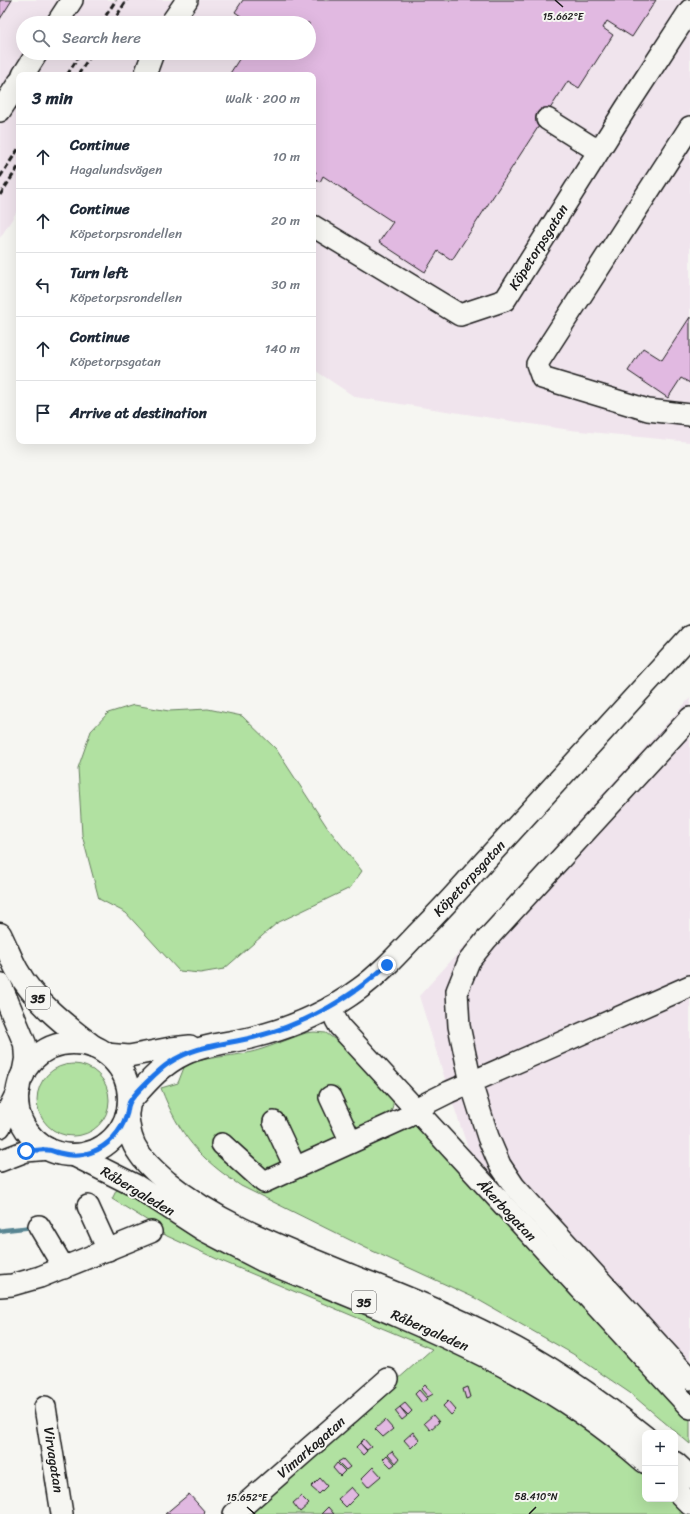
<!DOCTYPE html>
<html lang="en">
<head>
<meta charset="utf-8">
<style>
  :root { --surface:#fff; --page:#f6f6f7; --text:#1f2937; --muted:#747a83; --line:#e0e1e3 }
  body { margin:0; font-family:Sriracha,sans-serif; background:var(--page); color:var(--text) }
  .controls { position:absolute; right:12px; bottom:12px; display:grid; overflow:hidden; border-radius:8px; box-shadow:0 4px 16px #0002 }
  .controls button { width:36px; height:36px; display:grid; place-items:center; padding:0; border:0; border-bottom:1px solid var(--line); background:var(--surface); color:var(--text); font:20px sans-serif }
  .stop { position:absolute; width:12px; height:12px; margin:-9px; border:3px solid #1a73e8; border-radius:50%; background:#fff }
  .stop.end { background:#1a73e8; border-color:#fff; box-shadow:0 1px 4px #0008 }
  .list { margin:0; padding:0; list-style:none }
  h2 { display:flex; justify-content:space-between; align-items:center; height:52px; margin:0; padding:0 16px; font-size:17px }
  h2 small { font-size:13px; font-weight:400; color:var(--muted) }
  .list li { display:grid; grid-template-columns:26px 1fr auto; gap:12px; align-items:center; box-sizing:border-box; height:64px; padding:0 16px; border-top:1px solid var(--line) }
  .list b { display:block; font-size:15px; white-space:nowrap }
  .list p { margin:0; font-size:13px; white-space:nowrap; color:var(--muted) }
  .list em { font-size:13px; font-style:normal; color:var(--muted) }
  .icon { flex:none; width:22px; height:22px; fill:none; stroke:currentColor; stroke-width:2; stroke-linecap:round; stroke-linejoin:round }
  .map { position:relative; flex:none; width:690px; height:1514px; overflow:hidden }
  .search { position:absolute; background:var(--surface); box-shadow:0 4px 16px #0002; left:16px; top:16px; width:300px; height:44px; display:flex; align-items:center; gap:10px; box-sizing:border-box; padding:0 14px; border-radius:22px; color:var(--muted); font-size:15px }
  .panel { position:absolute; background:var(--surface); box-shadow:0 4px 16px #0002; left:16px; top:72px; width:300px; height:372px; border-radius:8px }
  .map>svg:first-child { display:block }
  .built { fill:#f0e4ed; fill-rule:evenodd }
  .green { fill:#b1e1a1; stroke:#667e5e }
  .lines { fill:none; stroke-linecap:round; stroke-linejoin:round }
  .stream { stroke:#588592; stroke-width:4.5 }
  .building { fill:#e1b9e1; stroke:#1c1c1c }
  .minor-casing { stroke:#1c1c1c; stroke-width:24 }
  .major-casing { stroke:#1c1c1c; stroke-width:25 }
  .minor { stroke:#f6f6f2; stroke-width:21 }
  .major { stroke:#f6f6f2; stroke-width:22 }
  .rail { stroke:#1c1c1c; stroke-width:3; stroke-dasharray:6 3; stroke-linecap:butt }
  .route { stroke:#1a73e8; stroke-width:5 }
  .ticks { fill:none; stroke:#1c1c1c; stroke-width:1.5 }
  .labels { text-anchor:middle; stroke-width:4; stroke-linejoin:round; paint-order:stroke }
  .shield { fill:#f6f6f2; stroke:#5d5d5c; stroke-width:1 }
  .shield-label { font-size:13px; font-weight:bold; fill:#1c1c1c }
  .street-label { font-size:14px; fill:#1c1c1c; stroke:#f6f6f2 }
  .ticks-label { font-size:10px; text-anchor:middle; fill:#1c1c1c; stroke:#f6f6f2; stroke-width:4; stroke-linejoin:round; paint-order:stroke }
</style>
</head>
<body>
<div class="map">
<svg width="690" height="1514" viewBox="0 0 690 1514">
  <rect width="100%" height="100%" fill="#f6f6f2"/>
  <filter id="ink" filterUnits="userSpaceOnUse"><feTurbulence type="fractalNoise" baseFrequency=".025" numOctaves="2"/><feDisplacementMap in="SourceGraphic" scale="8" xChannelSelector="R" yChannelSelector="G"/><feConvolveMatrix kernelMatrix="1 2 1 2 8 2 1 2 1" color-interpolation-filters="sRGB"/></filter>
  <g filter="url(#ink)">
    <g class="built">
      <path d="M 0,0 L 690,0 L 690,442 L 570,430 L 355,397 L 313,369 L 313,75 L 19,75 L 19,208 L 0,238 ZM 23,23 L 309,23 L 309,53 L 23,53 Z"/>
      <path d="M 690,698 L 690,1391 L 469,1151 L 449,1092 L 419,996 Z"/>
    </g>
    <g class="green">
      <path d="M 134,705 L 169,711 L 208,709 L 242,716 L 276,749 L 327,827 L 362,871 L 350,888 L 277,923 L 224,969 L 200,973 L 179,971 L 126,913 L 99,899 L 82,835 L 78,768 L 91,731 L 108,713 Z"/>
      <path d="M 314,1032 L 326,1033 L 337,1041 L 353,1055 L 393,1097 C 394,1106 392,1111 386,1117 L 300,1155 L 286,1155 L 282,1164 L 252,1175 L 416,1122 L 690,1420 L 690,1444 L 630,1393 L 602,1374 L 573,1354 L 475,1298 L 366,1248 L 241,1186 C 200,1159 179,1135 161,1088 L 178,1083 L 185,1065 C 205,1057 226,1057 247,1053 C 267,1049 287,1039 306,1033 Z"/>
      <circle cx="73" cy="1100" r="36"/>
      <path d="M 117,1189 C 152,1208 183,1233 218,1251 C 288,1287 364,1311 436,1343 C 480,1362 523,1386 564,1412 C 592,1431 619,1454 645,1475 L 645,1499 L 671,1499 L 686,1514 L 252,1514 L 249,1511 L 432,1349 L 219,1260 L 167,1236 L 156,1229 L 148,1221 L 112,1199 Z"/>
    </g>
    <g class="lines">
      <path class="stream" d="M 0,1231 L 5,1230 L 33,1227"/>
    </g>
    <g class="building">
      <path d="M 0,0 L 12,0 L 0,19 Z"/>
      <path d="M 243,0 L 656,0 L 632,37 L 607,21 L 603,28 L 613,35 L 579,88 L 568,81 L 452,260 L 438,251 L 425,272 L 379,242 L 393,222 L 323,176 L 320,182 L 313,177 L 316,172 L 313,170 L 313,75 L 229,75 L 243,53 L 309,53 L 309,23 L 251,23 L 235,12 Z"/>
      <path d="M 690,317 L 690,383 L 681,378 L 668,398 L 628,371 L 643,348 L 662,360 Z"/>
      <path d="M 425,1385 L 433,1394 L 428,1397 L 421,1389 Z"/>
      <path d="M 468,1387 L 471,1397 L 466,1399 L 463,1389 Z"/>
      <path d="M 419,1390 L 427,1399 L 422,1403 L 415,1394 Z"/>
      <path d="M 448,1401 L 456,1410 L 451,1415 L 443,1406 Z"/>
      <path d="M 405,1403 L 412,1411 L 408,1415 L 400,1407 Z"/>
      <path d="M 400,1407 L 407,1416 L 402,1420 L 395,1411 Z"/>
      <path d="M 433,1415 L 439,1422 L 430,1430 L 424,1423 Z"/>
      <path d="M 385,1420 L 393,1429 L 383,1437 L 375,1429 Z"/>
      <path d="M 413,1432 L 419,1440 L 411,1448 L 404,1440 Z"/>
      <path d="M 364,1439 L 371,1447 L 367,1450 L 360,1443 Z"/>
      <path d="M 360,1443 L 367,1451 L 363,1455 L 356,1447 Z"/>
      <path d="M 392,1451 L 399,1459 L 396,1463 L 388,1454 Z"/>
      <path d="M 387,1455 L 395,1464 L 391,1467 L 383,1459 Z"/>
      <path d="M 343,1459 L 350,1467 L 346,1470 L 338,1462 Z"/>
      <path d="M 337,1463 L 345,1471 L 340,1476 L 333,1468 Z"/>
      <path d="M 373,1467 L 381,1476 L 368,1487 L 361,1479 Z"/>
      <path d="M 320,1478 L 327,1486 L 319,1494 L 311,1487 Z"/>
      <path d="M 351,1487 L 358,1495 L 346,1507 L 338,1499 Z"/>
      <path d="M 189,1494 L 205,1512 L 203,1514 L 165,1514 Z"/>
      <path d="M 301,1496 L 309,1504 L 300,1512 L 293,1503 Z"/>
      <path d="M 328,1507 L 334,1514 L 321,1514 Z"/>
    </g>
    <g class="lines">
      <defs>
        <g id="minor">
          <path d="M 57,23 L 72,0"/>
          <path d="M 171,23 L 187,0"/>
          <path d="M 23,75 L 37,53"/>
          <path d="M 145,75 L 153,53"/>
          <path d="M 0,111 L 19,82"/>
          <path d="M 547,119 L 598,151"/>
          <path d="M 690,127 L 537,364 L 542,378 L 648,410 L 690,415"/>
          <path d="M 313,226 L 460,315 L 505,300 L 626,108 L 690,10"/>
          <path d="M 690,718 L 486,940 L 469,961 L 457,991 L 459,1026 L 471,1083 L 488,1137 L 500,1165 L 514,1186 L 690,1379"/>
          <path d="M 331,1007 L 336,1020 L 340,1027 L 690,1408"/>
          <path d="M 106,1054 L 129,1056 L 171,1048 L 190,1046"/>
          <path d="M 330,1097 L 351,1142"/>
          <path d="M 129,1103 C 145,1085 161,1065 185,1054 C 206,1044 231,1043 254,1037 C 291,1028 328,1012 359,989 C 380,974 398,954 416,935 C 439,912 461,888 482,864 C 552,788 621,712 690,636"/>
          <path d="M 274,1122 L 295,1167"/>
          <path d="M 0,1127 L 19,1088"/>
          <path d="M 222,1144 L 264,1182 L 407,1117 L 415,1109 L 449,1092 L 690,986"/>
          <path d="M 0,1161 L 26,1151 L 49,1149"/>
          <path d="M 88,1206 L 108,1250"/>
          <path d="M 39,1226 L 64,1268"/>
          <path d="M 0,1286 L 12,1285 L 40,1277 L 151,1232"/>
          <path d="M 45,1407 L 62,1514"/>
          <path d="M 234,1514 L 388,1379"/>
        </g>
        <g id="major">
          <path d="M 0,934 C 6,946 11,959 17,970 C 35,1002 65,1025 94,1047"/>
          <path d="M 0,984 L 25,1044 L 26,1059 L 23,1075"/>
          <circle cx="73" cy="1099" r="56"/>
          <path d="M 127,1114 C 129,1128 130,1141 139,1153 C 146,1164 157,1173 167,1182 C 222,1227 290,1250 354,1277 C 401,1295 448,1314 493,1337 C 547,1363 598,1399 645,1437"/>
          <path d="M 74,1155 L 136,1186 L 204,1230 L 262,1260 C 398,1316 533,1363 645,1462"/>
          <path d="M 675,1463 L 690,1477"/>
          <path d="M 675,1489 L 690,1504"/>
        </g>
      </defs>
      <use href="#minor" class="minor-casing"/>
      <use href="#major" class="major-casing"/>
      <use href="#minor" class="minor"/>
      <use href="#major" class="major"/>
      <g class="rail">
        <path d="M 101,23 L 116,0"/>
        <path d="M 112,23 L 127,0"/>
        <path d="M 67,75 L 81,53"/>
        <path d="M 78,75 L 92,53"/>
        <path d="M 0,177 L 19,148"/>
        <path d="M 0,195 L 19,166"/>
      </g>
    </g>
  </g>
  <g class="lines" filter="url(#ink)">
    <path class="route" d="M 26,1151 C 33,1151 41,1149 48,1150 C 51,1150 55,1152 59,1153 C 70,1156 82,1156 92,1152 C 108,1146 121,1132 126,1116 C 128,1112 127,1108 129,1104 C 131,1096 161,1068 169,1063 C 196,1045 224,1045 255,1037 C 306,1024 348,1000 387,965"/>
  </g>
  <path class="ticks" d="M 555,0 L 563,7M 247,1507 L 255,1514M 529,1514 L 536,1507"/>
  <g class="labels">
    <g class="shield">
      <rect x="26" y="987" width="24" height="22" rx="3"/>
      <rect x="352" y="1291" width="24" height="22" rx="3"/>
    </g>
    <g class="shield-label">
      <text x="38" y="1003">35</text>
      <text x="364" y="1307">35</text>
    </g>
    <g class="street-label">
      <text transform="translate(538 247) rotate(-58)" y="5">Köpetorpsgatan</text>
      <text transform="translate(469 878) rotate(-47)" y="5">Köpetorpsgatan</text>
      <text transform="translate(138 1191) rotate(31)" y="5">Råbergaleden</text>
      <text transform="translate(507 1210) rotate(47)" y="5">Åkerbogatan</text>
      <text transform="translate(430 1330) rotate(24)" y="5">Råbergaleden</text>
      <text transform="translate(311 1447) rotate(-41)" y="5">Vimarkagatan</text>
      <text transform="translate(54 1460) rotate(81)" y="5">Virvagatan</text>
    </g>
  </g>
  <g class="ticks-label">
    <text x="563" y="20">15.662°E</text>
    <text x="536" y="1500">58.410°N</text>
    <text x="247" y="1501">15.652°E</text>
  </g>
</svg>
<div class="controls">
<button>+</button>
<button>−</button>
</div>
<div class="stop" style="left:26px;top:1151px"></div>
<div class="stop end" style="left:387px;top:965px"></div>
<div class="search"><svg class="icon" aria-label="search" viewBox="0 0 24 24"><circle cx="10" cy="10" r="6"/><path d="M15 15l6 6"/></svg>Search here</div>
<section class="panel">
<h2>3 min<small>Walk · 200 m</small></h2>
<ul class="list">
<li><svg class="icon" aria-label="ahead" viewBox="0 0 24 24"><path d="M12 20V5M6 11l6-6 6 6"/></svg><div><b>Continue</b><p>Hagalundsvägen</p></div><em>10 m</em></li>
<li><svg class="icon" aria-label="ahead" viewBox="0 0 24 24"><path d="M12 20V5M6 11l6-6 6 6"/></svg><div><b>Continue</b><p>Köpetorpsrondellen</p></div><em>20 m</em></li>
<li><svg class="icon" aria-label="left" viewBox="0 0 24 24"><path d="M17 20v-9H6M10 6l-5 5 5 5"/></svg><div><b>Turn left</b><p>Köpetorpsrondellen</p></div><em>30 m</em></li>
<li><svg class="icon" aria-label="ahead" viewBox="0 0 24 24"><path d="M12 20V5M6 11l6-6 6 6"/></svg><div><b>Continue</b><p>Köpetorpsgatan</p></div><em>140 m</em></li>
<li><svg class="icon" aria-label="arrive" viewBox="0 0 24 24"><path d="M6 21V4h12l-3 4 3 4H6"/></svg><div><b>Arrive at destination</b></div></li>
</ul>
</section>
</div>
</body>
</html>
